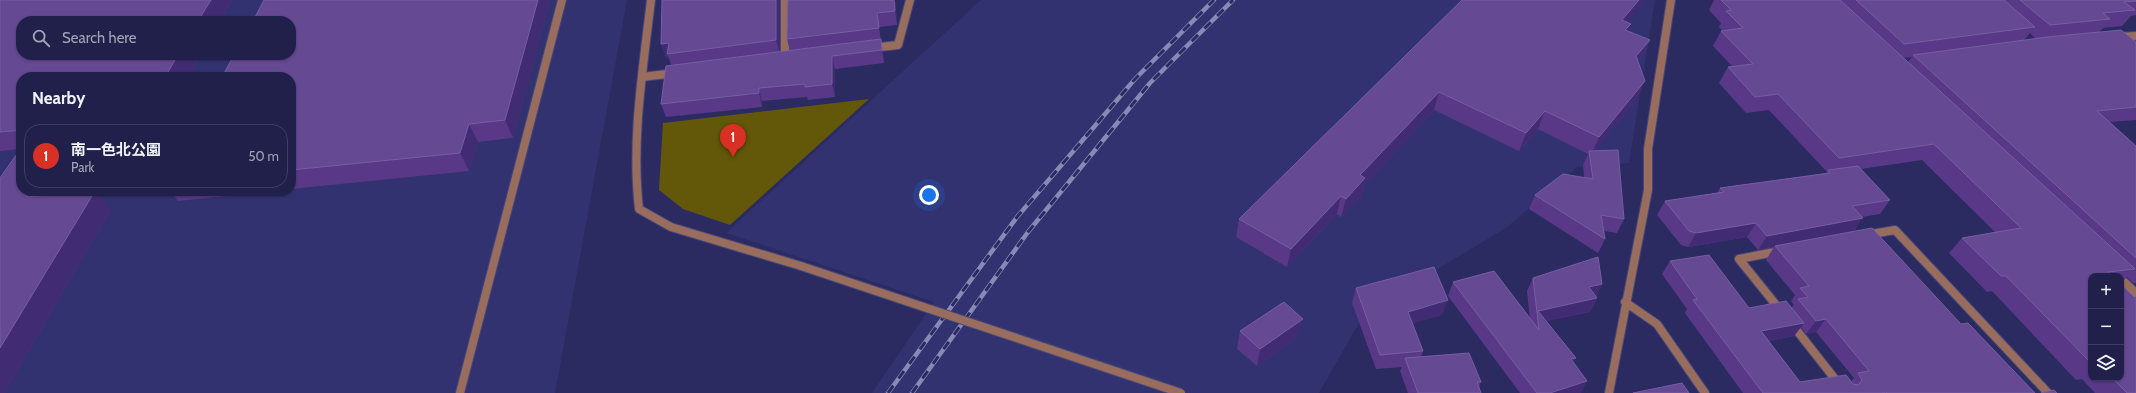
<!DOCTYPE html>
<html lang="en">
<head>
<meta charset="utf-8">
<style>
  :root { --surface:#20204a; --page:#2d2d54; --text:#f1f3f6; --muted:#a2a3b5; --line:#3d3e62; --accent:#d93025 }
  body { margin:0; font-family:Cabin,"Noto Sans JP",sans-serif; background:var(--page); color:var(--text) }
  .controls { position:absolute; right:12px; bottom:12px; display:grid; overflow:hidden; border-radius:8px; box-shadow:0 1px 3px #0004 }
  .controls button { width:36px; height:36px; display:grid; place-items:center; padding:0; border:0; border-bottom:1px solid var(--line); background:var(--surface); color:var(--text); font:20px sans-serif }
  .you { position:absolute; left:929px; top:195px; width:14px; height:14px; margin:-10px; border:3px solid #fff; border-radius:50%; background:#1a73e8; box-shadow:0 0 0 6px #1a73e833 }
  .badge { display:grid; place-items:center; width:26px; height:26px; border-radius:50%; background:var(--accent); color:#fff; font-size:13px; font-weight:700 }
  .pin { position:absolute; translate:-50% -33px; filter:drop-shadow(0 1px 2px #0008) }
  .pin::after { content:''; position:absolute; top:21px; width:14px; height:12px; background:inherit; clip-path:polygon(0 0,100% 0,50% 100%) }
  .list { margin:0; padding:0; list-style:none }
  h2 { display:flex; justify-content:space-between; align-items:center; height:52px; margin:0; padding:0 16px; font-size:17px }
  h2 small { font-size:13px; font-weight:400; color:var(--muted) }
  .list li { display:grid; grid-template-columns:26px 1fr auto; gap:12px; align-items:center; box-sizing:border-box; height:64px; margin:0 8px 8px; padding:0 8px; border:1px solid var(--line); border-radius:16px }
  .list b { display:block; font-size:15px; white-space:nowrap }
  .list p { margin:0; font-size:13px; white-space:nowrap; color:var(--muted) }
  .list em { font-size:13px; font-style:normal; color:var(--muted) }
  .icon { flex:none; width:22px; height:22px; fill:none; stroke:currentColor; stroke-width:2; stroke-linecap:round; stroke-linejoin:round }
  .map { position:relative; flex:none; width:2136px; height:393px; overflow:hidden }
  .search { position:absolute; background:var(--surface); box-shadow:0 1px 3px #0004; left:16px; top:16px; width:280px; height:44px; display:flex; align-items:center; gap:10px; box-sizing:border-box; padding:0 14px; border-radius:16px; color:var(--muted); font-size:15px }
  .panel { position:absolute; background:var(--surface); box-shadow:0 1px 3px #0004; left:16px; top:72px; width:280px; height:124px; border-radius:16px }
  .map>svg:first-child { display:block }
  .built { fill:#323270; fill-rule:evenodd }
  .green { fill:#635809 }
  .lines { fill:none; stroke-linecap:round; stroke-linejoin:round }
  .service-casing { stroke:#45467a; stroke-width:10 }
  .minor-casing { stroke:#45467a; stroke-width:10 }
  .tertiary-casing { stroke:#45467a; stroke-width:10 }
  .service { stroke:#986d5e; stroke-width:8 }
  .minor { stroke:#986d5e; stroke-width:8 }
  .tertiary { stroke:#986d5e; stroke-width:8 }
  .rail-casing { stroke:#878ab5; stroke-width:4.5 }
  .rail { stroke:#2b2b62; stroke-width:3; stroke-dasharray:9; stroke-linecap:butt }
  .minor-bridge-casing { stroke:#45467a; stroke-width:10; stroke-linecap:butt }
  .minor-bridge { stroke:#986d5e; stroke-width:8 }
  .wall { fill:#593987; fill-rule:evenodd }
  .shaded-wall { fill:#412c73 }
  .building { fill:#654993; stroke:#765ea2 }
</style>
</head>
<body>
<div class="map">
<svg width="2136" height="393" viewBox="0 0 2136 393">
  <rect width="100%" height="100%" fill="#2b2b62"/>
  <g class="built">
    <path d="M 0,0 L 627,0 L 555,393 L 0,393 ZM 21,21 L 291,21 L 291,55 L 21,55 ZM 21,77 L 291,77 L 291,191 L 21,191 Z"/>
    <path d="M 981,0 L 1655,0 L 1629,163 L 1577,167 L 1506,228 L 1421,279 L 1376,293 L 1319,393 L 872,393 L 934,302 L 726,233 Z"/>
  </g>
  <path class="green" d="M 869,99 L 730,225 L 683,209 L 659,190 L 663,123 Z"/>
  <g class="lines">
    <defs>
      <path id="service" d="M 460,393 L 562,0"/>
      <g id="minor">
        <path d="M 651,0 C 643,69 631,140 639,209 L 671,227 L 801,266"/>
        <path d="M 785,0 L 785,59"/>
        <path d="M 2119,37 L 2136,36"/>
        <path d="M 871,48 L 898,45 L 910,0"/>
        <path d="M 642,77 L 675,73"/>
        <path d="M 1866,235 L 1895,230 L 2048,393"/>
        <path d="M 1780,251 L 1739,259 L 1781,311"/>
        <path d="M 2121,279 L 2136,293"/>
        <path d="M 1791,323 L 1846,393"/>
        <path d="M 1609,393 L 1648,190 L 1648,149 L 1671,0"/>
      </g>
      <path id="tertiary" d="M 1625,302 L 1657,324 L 1705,393"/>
    </defs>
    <use href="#service" class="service-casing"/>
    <use href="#minor" class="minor-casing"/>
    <use href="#tertiary" class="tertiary-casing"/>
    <use href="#service" class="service"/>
    <use href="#minor" class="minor"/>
    <use href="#tertiary" class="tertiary"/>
    <defs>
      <g id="rail">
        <path d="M 888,393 L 1017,217 L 1135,79 L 1214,0"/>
        <path d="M 912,393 L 1028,232 L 1150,83 L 1233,0"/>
      </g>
    </defs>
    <use href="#rail" class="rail-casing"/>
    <use href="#rail" class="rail"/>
    <defs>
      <path id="minor-bridge" d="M 801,266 L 1181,393"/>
    </defs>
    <use href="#minor-bridge" class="minor-bridge-casing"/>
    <use href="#minor-bridge" class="minor-bridge"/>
  </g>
  <g class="wall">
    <path d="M 0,0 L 232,0 L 220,21 L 21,21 L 201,55 L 188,77 L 21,77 L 21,191 L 58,191 L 56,194 L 111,209 L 4,393 L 0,393 L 20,149 L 0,151 Z"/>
    <path d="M 264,0 L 550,0 L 513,138 L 478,142 L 469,171 L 291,189 L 291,77 Z"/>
    <path d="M 662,0 L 779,0 L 780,52 L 790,51 L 787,39 L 895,0 L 897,25 L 879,27 L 884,63 L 835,69 L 835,97 L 808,100 L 807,97 L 762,101 L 762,107 L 666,117 L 661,104 L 671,65 L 669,58 L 666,58 Z"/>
    <path d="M 1462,0 L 1627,22 L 1628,31 L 1650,40 L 1641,58 L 1638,62 L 1637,99 L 1594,151 L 1624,219 L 1617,233 L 1604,231 L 1605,239 L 1598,253 L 1529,209 L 1535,195 L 1584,177 L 1583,165 L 1588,154 L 1538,129 L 1519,151 L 1434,110 L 1364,185 L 1361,196 L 1341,217 L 1337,214 L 1287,267 L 1236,237 L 1239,219 Z"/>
    <path d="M 1714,0 L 2136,0 L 2136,15 L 2131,16 L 2122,26 L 2103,28 L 2099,32 L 2136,42 L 2136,120 L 2110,122 L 2136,146 L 2136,283 L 2133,283 L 2127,277 L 2121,283 L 2121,276 L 2091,276 L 2091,378 L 2121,378 L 2136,393 L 2095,393 L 2082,379 L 2076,380 L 1992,291 L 1987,292 L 1949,253 L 1962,238 L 1995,232 L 1922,160 L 1861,169 L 1890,200 L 1880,214 L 1862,217 L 1854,232 L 1961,324 L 2035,393 L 1743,393 L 1685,313 L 1687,309 L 1662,274 L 1670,261 L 1749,308 L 1791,308 L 1794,305 L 1791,301 L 1795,295 L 1766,260 L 1774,247 L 1758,250 L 1747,237 L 1688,247 L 1681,245 L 1657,215 L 1665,201 L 1717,193 L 1720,188 L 1826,173 L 1827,172 L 1769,110 L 1746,113 L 1719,83 L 1728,67 L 1732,66 L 1713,46 L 1721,31 L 1722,30 L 1719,27 L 1721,23 L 1709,10 ZM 2030,33 L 2036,39 L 2024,40 ZM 1912,57 L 1908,62 L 1903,58 ZM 1801,327 L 1806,334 L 1816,332 L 1854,378 L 1851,382 L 1800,382 L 1769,341 L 1794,336 Z"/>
    <path d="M 171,191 L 274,191 L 178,201 Z"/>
    <path d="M 1533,278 L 1602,284 L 1596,296 L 1597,298 L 1590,312 L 1546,321 L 1573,362 L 1581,393 L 1520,393 L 1448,296 L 1453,282 L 1530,319 L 1527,291 Z"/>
    <path d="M 1356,288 L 1442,315 L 1413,323 L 1423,351 L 1421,357 L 1481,382 L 1479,387 L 1481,393 L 1408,393 L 1400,371 L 1402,367 L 1376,369 L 1352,303 Z"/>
    <path d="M 1240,331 L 1299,336 L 1257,366 L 1237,349 Z"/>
  </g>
  <g class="shaded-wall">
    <path d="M 211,0 L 232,0 L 220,21 L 198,21 Z"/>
    <path d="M 538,0 L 550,0 L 513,138 L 505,120 Z"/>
    <path d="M 776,0 L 779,0 L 780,1 L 780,54 L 776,40 Z"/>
    <path d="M 894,0 L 895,0 L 897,25 L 895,11 Z"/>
    <path d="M 1639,0 L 1646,0 L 1614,38 L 1622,20 Z"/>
    <path d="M 1631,24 L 1623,42 L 1625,30 Z"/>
    <path d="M 1650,40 L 1641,58 L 1628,74 L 1636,56 Z"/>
    <path d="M 669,43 L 667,54 L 669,58 L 666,58 L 661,44 Z"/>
    <path d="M 178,55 L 201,55 L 188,77 L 165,77 Z"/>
    <path d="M 832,56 L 835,69 L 835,97 L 832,84 Z"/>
    <path d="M 1645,81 L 1637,99 L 1591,155 L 1599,137 Z"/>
    <path d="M 759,88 L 762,101 L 762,107 L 759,93 Z"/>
    <path d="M 1439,92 L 1434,110 L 1364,185 L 1361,196 L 1341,217 L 1346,199 L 1360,175 Z"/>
    <path d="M 1545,111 L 1538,129 L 1519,151 L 1526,133 Z"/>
    <path d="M 469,124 L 478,142 L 469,171 L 460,153 Z"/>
    <path d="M 30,191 L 58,191 L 42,215 L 26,197 Z"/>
    <path d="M 95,191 L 111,209 L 4,393 L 0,393 L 0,348 Z"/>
    <path d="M 1341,196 L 1337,214 L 1287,267 L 1291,249 Z"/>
    <path d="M 1863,218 L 1853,232 L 1758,250 L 1767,236 Z"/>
    <path d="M 1756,223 L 1747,237 L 1688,247 L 1696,233 Z"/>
    <path d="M 1602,284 L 1595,297 L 1589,287 Z"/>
    <path d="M 1597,298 L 1590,312 L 1538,323 L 1538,311 Z"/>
    <path d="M 1448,300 L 1442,315 L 1403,326 L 1408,312 Z"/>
    <path d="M 1303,319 L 1299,336 L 1257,366 L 1260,349 Z"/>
    <path d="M 1826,319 L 1816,332 L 1806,334 L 1816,321 Z"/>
    <path d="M 1804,323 L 1794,336 L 1752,344 L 1761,331 Z"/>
    <path d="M 1576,358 L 1569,371 L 1571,359 Z"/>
    <path d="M 1587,381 L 1581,393 L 1550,393 Z"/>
  </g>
  <g class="building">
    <path d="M 0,0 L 211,0 L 198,21 L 21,21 L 21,55 L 178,55 L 165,77 L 21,77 L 21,130 L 0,132 Z"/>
    <path d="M 264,0 L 538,0 L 505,120 L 469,124 L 460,153 L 291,170 L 291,77 L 222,77 L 234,55 L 291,55 L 291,21 L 253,21 Z"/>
    <path d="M 662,0 L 776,0 L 776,40 L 667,54 L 669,43 L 661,44 Z"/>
    <path d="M 788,0 L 894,0 L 895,11 L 877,13 L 879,28 L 787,39 Z"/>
    <path d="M 1462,0 L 1639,0 L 1622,20 L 1631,24 L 1625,30 L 1650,40 L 1636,56 L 1645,81 L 1599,137 L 1545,111 L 1526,133 L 1439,92 L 1360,175 L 1365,178 L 1346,199 L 1341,196 L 1291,249 L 1239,219 Z"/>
    <path d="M 1721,0 L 1840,0 L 2132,266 L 2135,269 L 2108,272 L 2112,276 L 2091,276 L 2091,363 L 2006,276 L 2001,276 L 1962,238 L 2021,228 L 1934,144 L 1839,158 L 1778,94 L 1755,97 L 1728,67 L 1753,64 L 1721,31 L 1743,28 L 1726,11 L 1731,10 Z"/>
    <path d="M 1856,0 L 2004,0 L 2035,27 L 1904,44 Z"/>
    <path d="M 2020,0 L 2136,0 L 2136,1 L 2124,2 L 2135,10 L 2103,13 L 2110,19 L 2050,25 Z"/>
    <path d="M 2121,30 L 2136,42 L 2136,107 L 2097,111 L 2136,146 L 2136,258 L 1913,55 L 2047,37 Z"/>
    <path d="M 881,39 L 882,50 L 832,56 L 832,84 L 805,87 L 805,84 L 759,88 L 759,93 L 661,104 L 666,66 Z"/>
    <path d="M 21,148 L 21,191 L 30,191 L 26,197 L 95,191 L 0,348 L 0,178 Z"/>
    <path d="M 1618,150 L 1624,219 L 1601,215 L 1605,239 L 1535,195 L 1563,174 L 1593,179 L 1589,151 Z"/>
    <path d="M 1858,166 L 1890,200 L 1852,206 L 1863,218 L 1767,236 L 1756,223 L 1696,233 L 1689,231 L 1665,201 L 1724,192 L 1720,188 L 1830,173 L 1828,170 Z"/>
    <path d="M 1872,228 L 1961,324 L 1968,323 L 2035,393 L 1887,393 L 1886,392 L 1882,393 L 1763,393 L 1693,300 L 1697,299 L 1670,261 L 1709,255 L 1749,308 L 1786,301 L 1804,323 L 1761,331 L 1800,382 L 1846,375 L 1853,384 L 1858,385 L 1862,380 L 1858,373 L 1869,371 L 1826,319 L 1816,321 L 1798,299 L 1808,297 L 1800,288 L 1809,286 L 1775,246 Z"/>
    <path d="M 1598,257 L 1602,284 L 1589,287 L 1597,298 L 1538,311 L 1576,358 L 1571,359 L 1587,381 L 1550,393 L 1537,393 L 1453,282 L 1494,271 L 1539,330 L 1533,278 Z"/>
    <path d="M 1434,267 L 1448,300 L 1408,312 L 1423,351 L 1380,355 L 1356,288 Z"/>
    <path d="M 2121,284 L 2136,299 L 2136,393 L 2127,393 L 2112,378 L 2121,378 Z"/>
    <path d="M 1284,302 L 1303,319 L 1260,349 L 1240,331 Z"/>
    <path d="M 1469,353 L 1481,382 L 1477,382 L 1481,393 L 1418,393 L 1405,358 Z"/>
    <path d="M 1682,383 L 1689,393 L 1633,393 Z"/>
    <path d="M 2054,390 L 2057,393 L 2041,393 Z"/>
  </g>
</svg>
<div class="controls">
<button>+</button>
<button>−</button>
<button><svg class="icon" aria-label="layers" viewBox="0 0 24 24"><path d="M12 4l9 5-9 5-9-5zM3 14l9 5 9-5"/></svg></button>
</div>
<div class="you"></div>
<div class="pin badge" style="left:733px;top:157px">1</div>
<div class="search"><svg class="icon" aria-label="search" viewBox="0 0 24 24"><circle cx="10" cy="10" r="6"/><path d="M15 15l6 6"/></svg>Search here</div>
<section class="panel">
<h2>Nearby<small></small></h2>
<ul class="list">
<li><span class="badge">1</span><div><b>南一色北公園</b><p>Park</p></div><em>50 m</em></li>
</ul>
</section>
</div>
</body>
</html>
